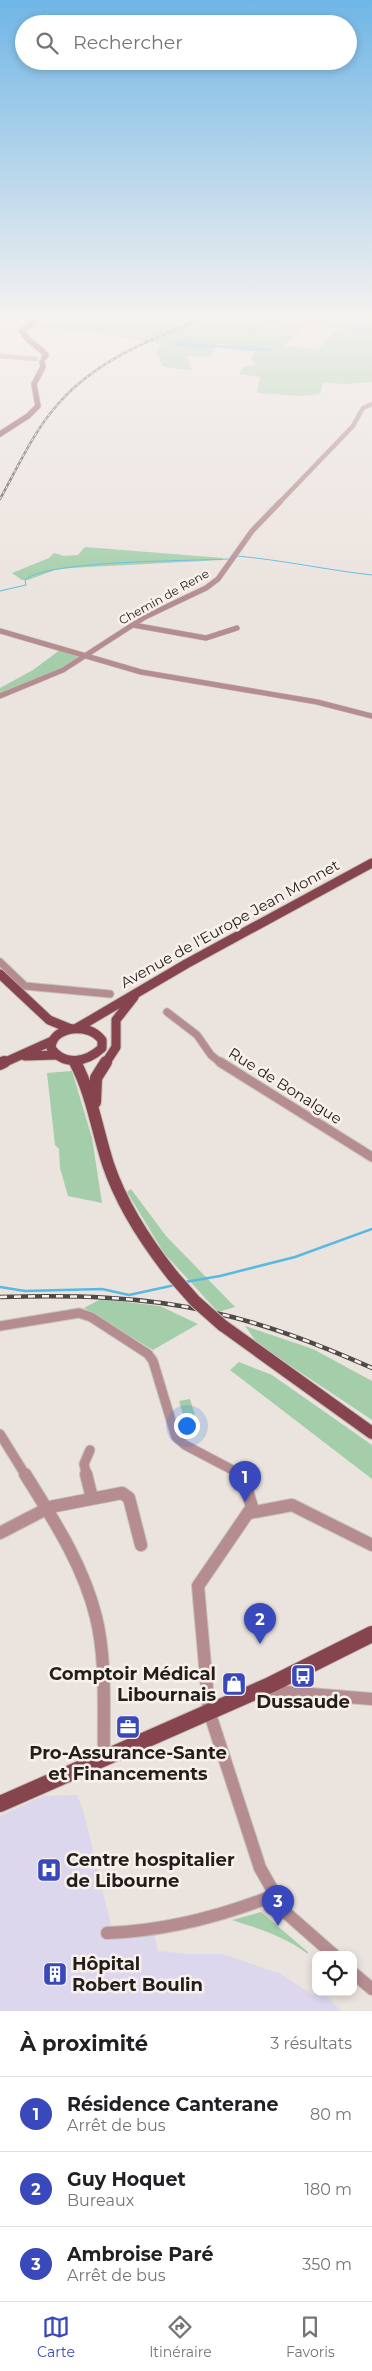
<!DOCTYPE html>
<html lang="fr">
<head>
<meta charset="utf-8">
<style>
  :root { --surface:#fff; --page:#f2f2f2; --text:#202124; --muted:#757577; --line:#e0e0e0; --accent:#3949bc }
  body { margin:0; font-family:Montserrat,sans-serif; background:var(--page); color:var(--text) }
  .controls { position:absolute; right:15px; bottom:15px; display:grid; overflow:hidden; border-radius:10px; box-shadow:0 2px 8px #0003 }
  .controls button { width:45px; height:45px; display:grid; place-items:center; padding:0; border:0; border-bottom:1px solid var(--line); background:var(--surface); color:var(--text); font:25px sans-serif }
  .you { position:absolute; left:186px; top:1425px; width:18px; height:18px; margin:-12px; border:4px solid #fff; border-radius:50%; background:#1a73e8; box-shadow:0 0 0 8px #1a73e833 }
  .badge { display:grid; place-items:center; width:32px; height:32px; border-radius:50%; background:var(--accent); color:#fff; font-size:16px; font-weight:700 }
  .pin { position:absolute; translate:-50% -41px; filter:drop-shadow(0 1px 2px #0008) }
  .pin::after { content:''; position:absolute; top:26px; width:18px; height:15px; background:inherit; clip-path:polygon(0 0,100% 0,50% 100%) }
  .list { margin:0; padding:0; list-style:none }
  h2 { display:flex; justify-content:space-between; align-items:center; height:65px; margin:0; padding:0 20px; font-size:21px }
  h2 small { font-size:16px; font-weight:400; color:var(--muted) }
  .list li { display:grid; grid-template-columns:32px 1fr auto; gap:15px; align-items:center; box-sizing:border-box; height:75px; padding:0 20px; border-top:1px solid var(--line) }
  .list b { display:block; font-size:19px; white-space:nowrap }
  .list p { margin:0; font-size:16px; white-space:nowrap; color:var(--muted) }
  .list em { font-size:16px; font-style:normal; color:var(--muted) }
  .icon { flex:none; width:28px; height:28px; fill:none; stroke:currentColor; stroke-width:2; stroke-linecap:round; stroke-linejoin:round }
  .map { position:relative; flex:none; width:372px; height:2011px; overflow:hidden }
  .search { position:absolute; background:var(--surface); box-shadow:0 2px 8px #0003; left:15px; right:15px; top:15px; height:55px; display:flex; align-items:center; gap:12px; box-sizing:border-box; padding:0 18px; border-radius:28px; color:var(--muted); font-size:19px }
  .sheet { height:290px; background:var(--surface) }
  nav { display:flex; justify-content:space-around; align-items:center; box-sizing:border-box; height:70px; border-top:1px solid var(--line); background:var(--surface); font-size:14px; color:var(--muted) }
  nav a { display:grid; justify-items:center; gap:2px }
  nav .on { color:var(--accent) }
  .map>svg:first-child { display:block }
  .medical { fill:#dcd7ed }
  .green { fill:#a3cea9; fill-rule:evenodd }
  .water { fill:#5ab9e2 }
  .lines { fill:none; stroke-linecap:round; stroke-linejoin:round }
  .stream-far1 { stroke:#5ab9e2; stroke-width:1 }
  .stream { stroke:#5ab9e2; stroke-width:2.5 }
  .minor-far4-casing { stroke:#c7c0bb; stroke-width:5 }
  .minor-far3-casing { stroke:#c7c0bb; stroke-width:6 }
  .minor-far2-casing { stroke:#c7c0bb; stroke-width:9 }
  .minor-far1-casing { stroke:#c7c0bb; stroke-width:11 }
  .minor-casing { stroke:#c7c0bb; stroke-width:14 }
  .major-far3-casing { stroke:#c7c0bb; stroke-width:7 }
  .major-far2-casing { stroke:#c7c0bb; stroke-width:11 }
  .major-far1-casing { stroke:#c7c0bb; stroke-width:14 }
  .major-casing { stroke:#c7c0bb; stroke-width:18 }
  .minor-far4 { stroke:#b58d91; stroke-width:4 }
  .minor-far3 { stroke:#b58d91; stroke-width:5 }
  .minor-far2 { stroke:#b58d91; stroke-width:7 }
  .minor-far1 { stroke:#b58d91; stroke-width:9 }
  .minor { stroke:#b58d91; stroke-width:12 }
  .major-far3 { stroke:#86444e; stroke-width:5.5 }
  .major-far2 { stroke:#86444e; stroke-width:9 }
  .major-far1 { stroke:#86444e; stroke-width:12 }
  .major { stroke:#86444e; stroke-width:16 }
  .rail-far1-casing { stroke:#4e4a47; stroke-width:2.5 }
  .rail-casing { stroke:#4e4a47; stroke-width:4.5 }
  .rail-far1 { stroke:#f9f0eb; stroke-width:1; stroke-dasharray:3; stroke-linecap:butt }
  .rail { stroke:#f9f0eb; stroke-width:2.5; stroke-dasharray:7; stroke-linecap:butt }
  .major-bridge-casing { stroke:#c7c0bb; stroke-width:14; stroke-linecap:butt }
  .major-bridge { stroke:#86444e; stroke-width:12 }
  .labels { text-anchor:middle; stroke-width:5; stroke-linejoin:round; paint-order:stroke }
  .far-street-label { font-size:12px; fill:#211e1c; stroke:#f9f0eb }
  .street-label { font-size:15px; fill:#211e1c; stroke:#f9f0eb }
  .near-poi-label { font-size:18px; font-weight:bold; fill:#211e1c; stroke:#f9f0eb }
</style>
</head>
<body>
<div class="map">
<svg width="372" height="2011" viewBox="0 0 372 2011">
  <rect width="100%" height="100%" fill="#ebe3de"/>
  <path class="medical" d="M 77,1795 L 84,1813 L 111,1925 L 117,1934 L 152,1926 L 158,1951 L 187,1954 L 223,1954 L 281,1974 L 313,1995 L 316,1992 L 322,1992 L 341,2011 L 0,2011 L 0,1816 L 43,1796 Z"/>
  <g class="green">
    <path d="M 43,316 L 217,316 L 247,317 L 252,320 L 310,322 L 310,319 L 316,318 L 315,316 L 372,316 L 372,382 L 349,384 L 323,383 L 320,394 L 300,396 L 257,393 L 260,377 L 239,374 L 243,367 L 256,365 L 251,359 L 259,347 L 218,344 L 210,357 L 187,356 L 191,370 L 163,367 L 156,352 L 162,344 L 85,331 L 28,328 ZM 305,325 L 339,327 L 318,349 L 284,346 Z"/>
    <path d="M 85,547 L 223,558 L 222,560 L 71,568 L 55,570 L 28,580 L 22,580 L 12,573 L 49,558 L 54,553 L 64,556 L 78,555 Z"/>
    <path d="M 60,650 L 79,657 L 63,670 L 0,696 L 0,688 L 33,670 Z"/>
    <path d="M 72,1071 L 92,1138 L 102,1203 L 68,1196 L 60,1168 L 59,1149 L 55,1145 L 47,1073 Z"/>
    <path d="M 131,1189 L 166,1236 L 235,1307 L 218,1312 L 164,1253 L 127,1192 Z"/>
    <path d="M 101,1299 L 160,1306 L 198,1324 L 153,1350 L 84,1308 Z"/>
    <path d="M 245,1326 L 313,1349 L 372,1381 L 372,1420 L 258,1344 Z"/>
    <path d="M 239,1362 L 272,1375 L 372,1445 L 372,1479 L 230,1370 Z"/>
    <path d="M 190,1399 L 196,1419 L 185,1421 L 179,1401 Z"/>
    <path d="M 261,1912 L 308,1952 L 308,1954 C 284,1936 260,1929 232,1920 Z"/>
  </g>
  <path class="water" d="M 177,341 L 214,345 L 254,346 L 277,350 L 248,351 L 214,347 L 204,349 L 184,347 L 171,343 Z"/>
  <g class="lines">
    <g class="stream-far1">
      <path d="M 51,316 L 63,316"/>
      <path d="M 215,316 L 265,322 L 372,329"/>
      <path d="M 237,556 C 282,560 327,570 372,575"/>
      <path d="M 0,591 L 26,585 L 25,580 C 45,560 194,561 229,559"/>
    </g>
    <g class="stream">
      <path d="M 185,1282 L 220,1276 L 295,1257 L 372,1229"/>
      <path d="M 0,1287 L 25,1291 L 102,1289 L 129,1295 L 175,1285"/>
    </g>
    <defs>
      <g id="minor-far4">
        <path d="M 0,356 L 36,359"/>
        <path d="M 279,503 L 353,426 L 363,408 L 372,404"/>
      </g>
      <g id="minor-far3">
        <path d="M 133,625 L 206,638 L 237,628"/>
        <path d="M 0,631 L 141,672 L 317,702 L 372,716"/>
        <path d="M 0,696 L 63,670 L 145,617 L 206,588 L 218,579 L 252,531 L 280,502"/>
      </g>
      <g id="minor-far2">
        <path d="M 0,962 L 25,986 L 110,994"/>
        <path d="M 167,1012 L 197,1035 L 211,1055 L 222,1064"/>
      </g>
      <g id="minor-far1">
        <path d="M 220,1062 L 372,1157"/>
        <path d="M 0,1326 L 79,1313 L 91,1317 L 148,1354 L 153,1361 L 176,1437 L 185,1445 L 244,1476"/>
        <path d="M 0,1434 L 26,1476"/>
        <path d="M 87,1476 L 84,1464 L 90,1450"/>
      </g>
      <g id="minor">
        <path d="M 25,1474 C 53,1519 83,1564 96,1617 C 107,1662 103,1711 104,1757"/>
        <path d="M 86,1474 L 92,1498"/>
        <path d="M 242,1474 L 252,1507 L 198,1586 L 209,1711 L 260,1868 L 285,1912 L 334,1955"/>
        <path d="M 249,1513 L 292,1505 L 372,1545"/>
        <path d="M 0,1533 L 50,1507 L 122,1493 L 129,1498 L 141,1545"/>
        <path d="M 270,1685 L 274,1691 L 372,1699"/>
        <path d="M 107,1933 C 164,1931 222,1916 275,1895"/>
        <path d="M 353,1973 L 372,1989"/>
      </g>
      <g id="major-far3">
        <path d="M 42,316 L 22,331 C 27,342 39,346 46,355 L 44,358"/>
        <path d="M 0,434 L 28,416 L 38,406 L 34,384 L 43,367 L 42,362"/>
      </g>
      <g id="major-far2">
        <path d="M 0,974 L 49,1020 L 71,1029"/>
        <path d="M 77,1028 L 186,964 L 372,863"/>
        <path d="M 71,1029 C 84,1028 94,1030 102,1040 L 102,1048 C 87,1062 64,1067 51,1048 C 52,1036 60,1032 71,1029 Z"/>
        <path d="M 25,1056 L 57,1055"/>
        <path d="M 74,1061 L 75,1064"/>
        <path d="M 1,1064 L 52,1041"/>
        <path d="M 105,1064 L 116,1047 L 116,1020 L 134,997"/>
      </g>
      <g id="major-far1">
        <path d="M 75,1062 C 92,1094 97,1130 108,1164 C 122,1206 146,1242 173,1276"/>
        <path d="M 0,1064 L 4,1062"/>
        <path d="M 95,1102 L 96,1078 L 106,1062"/>
        <path d="M 222,1325 L 372,1433"/>
      </g>
      <path id="major" d="M 0,1804 L 270,1685 L 372,1634"/>
    </defs>
    <use href="#minor-far4" class="minor-far4-casing"/>
    <use href="#minor-far3" class="minor-far3-casing"/>
    <use href="#minor-far2" class="minor-far2-casing"/>
    <use href="#minor-far1" class="minor-far1-casing"/>
    <use href="#minor" class="minor-casing"/>
    <use href="#major-far3" class="major-far3-casing"/>
    <use href="#major-far2" class="major-far2-casing"/>
    <use href="#major-far1" class="major-far1-casing"/>
    <use href="#major" class="major-casing"/>
    <use href="#minor-far4" class="minor-far4"/>
    <use href="#minor-far3" class="minor-far3"/>
    <use href="#minor-far2" class="minor-far2"/>
    <use href="#minor-far1" class="minor-far1"/>
    <use href="#minor" class="minor"/>
    <use href="#major-far3" class="major-far3"/>
    <use href="#major-far2" class="major-far2"/>
    <use href="#major-far1" class="major-far1"/>
    <use href="#major" class="major"/>
    <defs>
      <path id="rail-far1" d="M 0,499 C 18,467 33,432 58,404 C 97,359 154,338 208,316"/>
      <path id="rail" d="M 0,1297 C 71,1295 142,1296 211,1312 C 267,1324 320,1345 372,1368"/>
    </defs>
    <use href="#rail-far1" class="rail-far1-casing"/>
    <use href="#rail" class="rail-casing"/>
    <use href="#rail-far1" class="rail-far1"/>
    <use href="#rail" class="rail"/>
    <defs>
      <path id="major-bridge" d="M 173,1276 L 195,1301 L 222,1325"/>
    </defs>
    <use href="#major-bridge" class="major-bridge-casing"/>
    <use href="#major-bridge" class="major-bridge"/>
  </g>
  <linearGradient id="sky" x2="0" y2="1"><stop stop-color="#6fb6e6"/><stop offset="0.53" stop-color="#f6f2f0"/><stop offset="1" stop-color="#f6f2f0" stop-opacity="0"/></linearGradient>
  <rect width="372" height="597" fill="url(#sky)"/>
  <defs>
    <symbol id="bus-square" viewBox="-11 -11 22 22"><rect x="-9" y="-9" width="18" height="18" rx="4" fill="#3949bc" stroke="#f9f0eb"/><path d="M-5-6H5V4H4V6H2V4H-2V6H-4V4H-5ZM-3.5-4V0h7V-4ZM-3.5 1.2v1.5H-2V1.2ZM2 1.2v1.5H3.5V1.2Z" fill="#fff"/></symbol>
    <symbol id="shop-square" viewBox="-11 -11 22 22"><rect x="-9" y="-9" width="18" height="18" rx="4" fill="#3949bc" stroke="#f9f0eb"/><path d="M-5-2.5h2.3a2.7 3.5 0 0 1 5.4 0H5L5.5 6h-11ZM-1.5-2.5h3a1.5 2.3 0 0 0-3 0Z" fill="#fff"/></symbol>
    <symbol id="office-square" viewBox="-11 -11 22 22"><rect x="-9" y="-9" width="18" height="18" rx="4" fill="#3949bc" stroke="#f9f0eb"/><path d="M-6-3h4V-5.5h4V-3h4V5H-6ZM-1-4.5V-3h2v-1.5ZM-6 0V1H6V0Z" fill="#fff"/></symbol>
    <symbol id="hospital-square" viewBox="-11 -11 22 22"><rect x="-9" y="-9" width="18" height="18" rx="4" fill="#3949bc" stroke="#f9f0eb"/><path d="M-5-5h3v3.5h4V-5h3V5h-3V1.5h-4V5h-3Z" fill="#fff"/></symbol>
    <symbol id="building-square" viewBox="-11 -11 22 22"><rect x="-9" y="-9" width="18" height="18" rx="4" fill="#3949bc" stroke="#f9f0eb"/><path d="M-4-6H4V6H1V3H-1V6H-4ZM-2.5-4.3h1.7v1.8h-1.7ZM.8-4.3h1.7v1.8H.8ZM-2.5-1h1.7V.8h-1.7ZM.8-1h1.7V.8H.8Z" fill="#fff"/></symbol>
  </defs>
  <g fill-rule="evenodd">
    <use href="#bus-square" x="289" y="1662" width="28" height="28"/>
    <use href="#shop-square" x="220" y="1670" width="28" height="28"/>
    <use href="#office-square" x="114" y="1713" width="28" height="28"/>
    <use href="#hospital-square" x="35" y="1856" width="28" height="28"/>
    <use href="#building-square" x="41" y="1960" width="28" height="28"/>
  </g>
  <g class="labels">
    <g class="far-street-label">
      <text transform="translate(164 597) rotate(-29)" y="4">Chemin de Rene</text>
    </g>
    <g class="street-label">
      <text transform="translate(230 924) rotate(-29)" y="5">Avenue de l'Europe Jean Monnet</text>
      <text transform="translate(285 1086) rotate(32)" y="5">Rue de Bonalgue</text>
    </g>
    <g class="near-poi-label">
      <text x="216" y="1680" text-anchor="end">Comptoir Médical<tspan x="216" dy="21">Libournais</tspan></text>
      <text x="303" y="1708">Dussaude</text>
      <text x="128" y="1759">Pro-Assurance-Sante<tspan x="128" dy="21">et Financements</tspan></text>
      <text x="66" y="1866" text-anchor="start">Centre hospitalier<tspan x="66" dy="21">de Libourne</tspan></text>
      <text x="72" y="1970" text-anchor="start">Hôpital<tspan x="72" dy="21">Robert Boulin</tspan></text>
    </g>
  </g>
</svg>
<div class="controls">
<button><svg class="icon" aria-label="locate" viewBox="0 0 24 24"><circle cx="12" cy="12" r="6"/><path d="M12 2v4M12 18v4M2 12h4M18 12h4"/></svg></button>
</div>
<div class="you"></div>
<div class="pin badge" style="left:245px;top:1502px">1</div>
<div class="pin badge" style="left:260px;top:1644px">2</div>
<div class="pin badge" style="left:278px;top:1926px">3</div>
<div class="search"><svg class="icon" aria-label="search" viewBox="0 0 24 24"><circle cx="10" cy="10" r="6"/><path d="M15 15l6 6"/></svg>Rechercher</div>
</div>
<section class="sheet">
<h2>À proximité<small>3 résultats</small></h2>
<ul class="list">
<li><span class="badge">1</span><div><b>Résidence Canterane</b><p>Arrêt de bus</p></div><em>80 m</em></li>
<li><span class="badge">2</span><div><b>Guy Hoquet</b><p>Bureaux</p></div><em>180 m</em></li>
<li><span class="badge">3</span><div><b>Ambroise Paré</b><p>Arrêt de bus</p></div><em>350 m</em></li>
</ul>
</section>
<nav>
<a class="on"><svg class="icon" aria-label="map" viewBox="0 0 24 24"><path d="M3 6l6-2 6 2 6-2v14l-6 2-6-2-6 2zM9 4v14M15 6v14"/></svg>Carte</a>
<a><svg class="icon" aria-label="directions" viewBox="0 0 24 24"><path d="M12 3l9 9-9 9-9-9zM9 14v-3h6M13 9l2 2-2 2"/></svg>Itinéraire</a>
<a><svg class="icon" aria-label="saved" viewBox="0 0 24 24"><path d="M7 4h10v16l-5-4-5 4z"/></svg>Favoris</a>
</nav>
</body>
</html>
